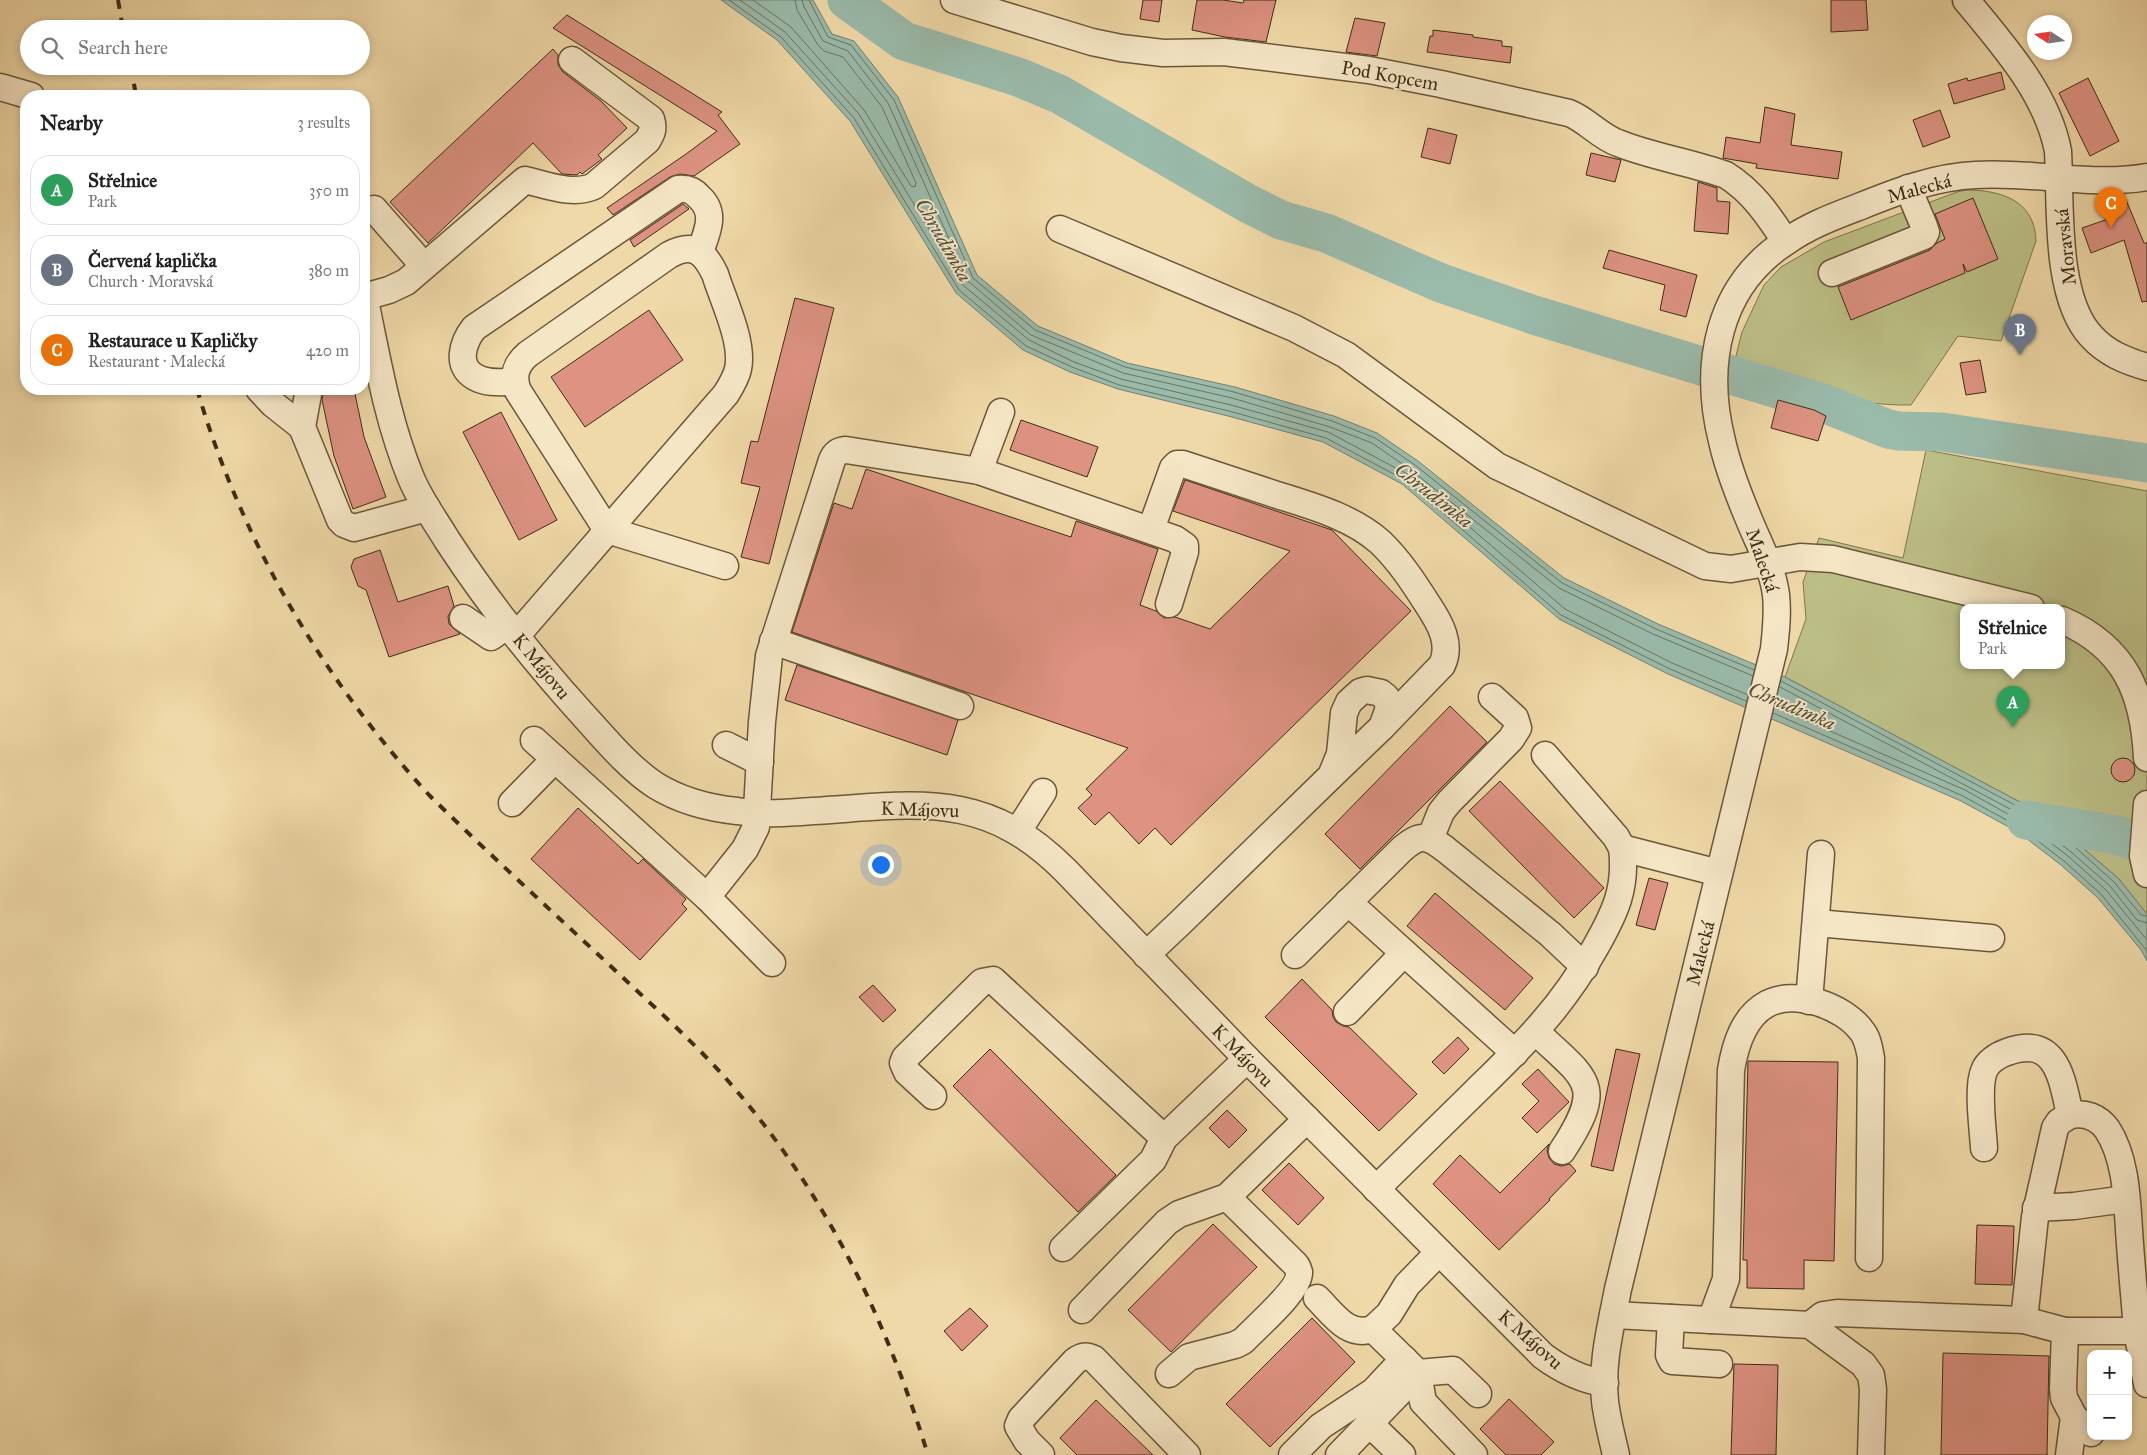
<!DOCTYPE html>
<html lang="en">
<head>
<meta charset="utf-8">
<style>
  :root { --surface:#fff; --page:#f6f6f6; --text:#222; --muted:#767676; --line:#e0e0e0; --accent:#8f2418 }
  body { margin:0; font-family:"IM FELL Great Primer",serif; background:var(--page); color:var(--text) }
  .controls { position:absolute; right:15px; bottom:15px; display:grid; overflow:hidden; border-radius:10px; box-shadow:0 2px 8px #0003 }
  .controls button { width:45px; height:45px; display:grid; place-items:center; padding:0; border:0; border-bottom:1px solid var(--line); background:var(--surface); color:var(--text); font:25px sans-serif }
  .compass { position:absolute; left:2027px; top:15px; width:45px; height:45px; border-radius:50%; background:var(--surface); box-shadow:0 2px 8px #0003; rotate:282deg }
  .you { position:absolute; left:880px; top:864px; width:18px; height:18px; margin:-12px; border:4px solid #fff; border-radius:50%; background:#1a73e8; box-shadow:0 0 0 8px #1a73e833 }
  .badge { display:grid; place-items:center; width:32px; height:32px; border-radius:50%; background:var(--accent); color:#fff; font-size:16px; font-weight:700 }
  .pin { position:absolute; translate:-50% -41px; filter:drop-shadow(0 1px 2px #0008) }
  .pin::after { content:''; position:absolute; top:26px; width:18px; height:15px; background:inherit; clip-path:polygon(0 0,100% 0,50% 100%) }
  .popup { position:absolute; left:1960px; top:604px; width:105px; height:65px; box-sizing:border-box; display:grid; place-content:center; border-radius:10px; background:var(--surface); filter:drop-shadow(0 1px 4px #0005); font-size:16px; white-space:nowrap; color:var(--muted) }
  .popup b { font-size:19px; color:var(--text) }
  .popup::after { content:''; position:absolute; left:50%; top:100%; margin-left:-10px; border:10px solid transparent; border-top-color:var(--surface) }
  .list { margin:0; padding:0; list-style:none }
  h2 { display:flex; justify-content:space-between; align-items:center; height:65px; margin:0; padding:0 20px; font-size:21px }
  h2 small { font-size:16px; font-weight:400; color:var(--muted) }
  .list li { display:grid; grid-template-columns:32px 1fr auto; gap:15px; align-items:center; box-sizing:border-box; height:70px; margin:0 10px 10px; padding:0 10px; border:1px solid var(--line); border-radius:20px }
  .list b { display:block; font-size:19px; white-space:nowrap }
  .list p { margin:0; font-size:16px; white-space:nowrap; color:var(--muted) }
  .list em { font-size:16px; font-style:normal; color:var(--muted) }
  .icon { flex:none; width:28px; height:28px; fill:none; stroke:currentColor; stroke-width:2; stroke-linecap:round; stroke-linejoin:round }
  .map { position:relative; flex:none; width:2147px; height:1455px; overflow:hidden }
  .search { position:absolute; background:var(--surface); box-shadow:0 2px 8px #0003; left:20px; top:20px; width:350px; height:55px; display:flex; align-items:center; gap:12px; box-sizing:border-box; padding:0 18px; border-radius:28px; color:var(--muted); font-size:19px }
  .panel { position:absolute; background:var(--surface); box-shadow:0 2px 8px #0003; left:20px; top:90px; width:350px; height:305px; border-radius:20px }
  .map>svg:first-child { display:block }
  .green { fill:#bcbf86; stroke:#7d764e; fill-rule:evenodd }
  .water { fill:#9abaaa; stroke:#75816f }
  .lines { fill:none; stroke-linecap:round; stroke-linejoin:round }
  .shore { stroke:#6c7360; stroke-width:1 }
  .river { stroke:#9abaaa; stroke-width:39 }
  .building { fill:#dd9282; stroke:#3e2c16 }
  .minor-casing { stroke:#6a573a; stroke-width:29 }
  .minor { stroke:#f5e6c6; stroke-width:26 }
  .rail { stroke:#3e2c16; stroke-width:4; stroke-dasharray:9 9; stroke-linecap:butt }
  .labels { text-anchor:middle; stroke-width:4; stroke-linejoin:round; paint-order:stroke }
  .street-label { font-size:19px; fill:#3e2c16; stroke:#f5e6c6 }
  .water-label { font-size:20px; font-style:italic; fill:#55503b; stroke:#f5e6c6 }
</style>
</head>
<body>
<div class="map">
<svg width="2147" height="1455" viewBox="0 0 2147 1455">
  <rect width="100%" height="100%" fill="#f0d9a8"/>
  <filter id="stains"><feTurbulence type="fractalNoise" baseFrequency=".004" numOctaves="4"/><feColorMatrix values="0 0 0 0 .2 0 0 0 0 .09 0 0 0 0 .02 0 0 0 .5 -.17"/></filter>
  <radialGradient id="worn" r=".72"><stop offset=".6" stop-color="#630" stop-opacity="0"/><stop offset="1" stop-color="#630" stop-opacity=".3"/></radialGradient>
  <g class="green">
    <path d="M 1966,190 C 2002,190 2035,201 2036,241 L 2001,341 L 1958,336 L 1911,405 C 1850,406 1791,387 1733,368 L 1742,332 L 1764,285 L 1781,267 L 1824,242 L 1957,192 Z"/>
    <path d="M 1926,450 L 2147,491 L 2147,914 L 2118,878 L 2078,844 L 2033,809 L 1785,677 L 1806,619 L 1803,582 L 1819,538 L 1903,558 ZM 1964,608 L 2062,608 L 2062,666 L 1964,666 Z"/>
  </g>
  <path class="water" d="M 721,0 L 813,0 L 832,34 L 854,41 L 898,97 L 977,275 L 1038,326 L 1127,363 L 1235,387 L 1334,416 L 1377,433 L 1418,461 L 1564,578 L 1658,624 L 1785,677 L 2033,809 L 2078,844 L 2118,878 L 2147,914 L 2147,961 L 2141,950 L 2098,898 L 2061,865 L 2018,832 L 1961,801 L 1668,674 L 1559,619 L 1402,484 L 1323,442 L 1228,416 L 1118,389 L 1070,372 L 1023,350 L 956,293 L 850,121 L 777,40 Z"/>
  <g class="lines">
    <g class="shore">
      <path d="M 729,0 L 781,37 L 854,118 L 959,290 L 1026,346 L 1072,367 L 1119,385 L 1229,411 L 1326,438 L 1405,480 L 1561,615 L 1670,669 L 1746,701"/>
      <path d="M 740,0 L 785,32 L 859,114 L 964,286 L 1029,340 L 1074,362 L 1121,379 L 1231,405 L 1328,432 L 1409,475 L 1565,609 L 1672,663 L 1748,695"/>
      <path d="M 753,0 L 791,27 L 864,110 L 911,186 L 915,187 L 916,183 L 882,107 L 843,57 L 824,51 L 818,45 L 797,10 L 795,0"/>
      <path d="M 802,0 L 804,7 L 823,41 L 848,51 L 888,103 L 968,281 L 1031,335 L 1123,373 L 1232,398 L 1330,427 L 1372,443 L 1411,470 L 1559,588 L 1653,634 L 1753,676"/>
      <path d="M 809,0 L 828,37 L 851,45 L 894,100 L 973,278 L 1035,330 L 1125,367 L 1234,392 L 1332,421 L 1375,438 L 1415,465 L 1562,583 L 1656,629 L 1754,670"/>
      <path d="M 1781,681 L 2030,813 L 2075,847 L 2114,882 L 2141,915 L 2147,916"/>
      <path d="M 1780,687 L 2027,818 L 2071,852 L 2110,886 L 2137,920 L 2147,923"/>
      <path d="M 1775,707 L 1965,790 L 2024,823 L 2068,856 L 2106,890 L 2147,940"/>
      <path d="M 1773,713 L 1963,796 L 2021,828 L 2064,861 L 2101,894 L 2147,951"/>
    </g>
    <g class="river">
      <path d="M 847,0 L 904,41 L 1018,77 L 1059,94 L 1247,203 L 1281,220 L 1326,233 L 1441,283 L 1534,315 L 1823,403 L 1888,429 L 1899,431 L 1942,432 L 2147,463"/>
      <path d="M 2026,820 L 2117,835 L 2147,846"/>
    </g>
  </g>
  <g class="building">
    <path d="M 1143,0 L 1162,0 L 1159,22 L 1140,19 Z"/>
    <path d="M 1197,0 L 1223,0 L 1243,3 L 1244,0 L 1276,0 L 1266,42 L 1225,37 L 1192,30 Z"/>
    <path d="M 1831,0 L 1866,0 L 1868,30 L 1831,32 Z"/>
    <path d="M 567,15 L 722,112 L 718,115 L 740,144 L 694,176 L 680,174 L 670,177 L 613,215 L 607,208 L 686,154 L 717,131 L 553,28 Z"/>
    <path d="M 1355,18 L 1385,23 L 1377,56 L 1346,52 Z"/>
    <path d="M 1433,30 L 1473,35 L 1473,37 L 1502,41 L 1502,46 L 1512,47 L 1510,63 L 1427,52 L 1430,36 L 1433,36 Z"/>
    <path d="M 553,49 L 558,55 L 558,65 L 563,72 L 601,101 L 627,128 L 598,155 L 602,159 L 582,174 L 580,172 L 577,175 L 562,174 L 533,143 L 428,243 L 390,202 Z"/>
    <path d="M 2001,72 L 2005,89 L 1954,104 L 1948,84 L 1967,78 L 1968,81 Z"/>
    <path d="M 2088,78 L 2119,141 L 2090,156 L 2059,93 Z"/>
    <path d="M 1765,107 L 1795,114 L 1791,145 L 1842,152 L 1838,179 L 1756,168 L 1757,164 L 1723,158 L 1726,137 L 1760,143 Z"/>
    <path d="M 1940,110 L 1950,137 L 1923,147 L 1913,120 Z"/>
    <path d="M 1428,128 L 1457,135 L 1450,164 L 1421,157 Z"/>
    <path d="M 1591,153 L 1621,160 L 1615,182 L 1586,175 Z"/>
    <path d="M 1698,182 L 1717,188 L 1717,201 L 1730,202 L 1728,234 L 1694,231 Z"/>
    <path d="M 2116,195 L 2124,195 L 2144,243 L 2147,243 L 2147,301 L 2142,302 L 2124,240 L 2091,253 L 2082,228 L 2117,216 L 2112,196 Z"/>
    <path d="M 1973,198 L 1998,259 L 1967,272 L 1963,264 L 1965,273 L 1851,320 L 1838,287 L 1930,250 L 1937,243 L 1945,239 L 1935,214 Z"/>
    <path d="M 683,204 L 689,209 L 634,247 L 630,240 Z"/>
    <path d="M 1609,250 L 1697,275 L 1686,317 L 1660,310 L 1665,285 L 1603,268 Z"/>
    <path d="M 795,298 L 834,308 L 769,564 L 741,557 L 760,487 L 741,483 L 751,441 L 758,442 Z"/>
    <path d="M 649,310 L 683,360 L 585,427 L 551,377 Z"/>
    <path d="M 1980,360 L 1986,392 L 1966,395 L 1960,363 Z"/>
    <path d="M 324,389 L 354,389 L 364,437 L 386,497 L 353,509 L 334,456 L 322,400 Z"/>
    <path d="M 1778,400 L 1814,410 L 1826,416 L 1818,441 L 1771,428 Z"/>
    <path d="M 501,412 L 557,520 L 519,540 L 463,432 Z"/>
    <path d="M 1021,420 L 1098,447 L 1087,477 L 1010,450 Z"/>
    <path d="M 866,469 L 1071,537 L 1076,521 L 1158,549 L 1140,605 L 1156,611 L 1164,618 L 1175,617 L 1210,629 L 1290,551 L 1173,511 L 1185,480 L 1332,530 L 1411,611 L 1171,845 L 1155,828 L 1139,844 L 1109,812 L 1095,825 L 1078,808 L 1092,795 L 1086,789 L 1128,748 L 792,632 L 834,503 L 852,509 Z"/>
    <path d="M 380,550 L 398,602 L 448,586 L 454,606 L 448,616 L 449,624 L 460,634 L 389,657 L 366,590 L 358,586 L 351,567 L 354,559 Z"/>
    <path d="M 797,665 L 958,720 L 947,755 L 785,700 Z"/>
    <path d="M 1450,706 L 1487,742 L 1360,869 L 1325,834 Z"/>
    <circle cx="2123" cy="770" r="12"/>
    <path d="M 1500,781 L 1604,888 L 1574,918 L 1469,811 Z"/>
    <path d="M 578,808 L 638,864 L 643,859 L 686,899 L 682,904 L 687,909 L 640,960 L 531,859 Z"/>
    <path d="M 1649,878 L 1668,883 L 1655,930 L 1636,925 Z"/>
    <path d="M 1435,893 L 1533,978 L 1505,1010 L 1407,926 Z"/>
    <path d="M 1302,979 L 1332,1010 L 1333,1017 L 1336,1022 L 1343,1026 L 1349,1027 L 1417,1094 L 1379,1131 L 1265,1017 Z"/>
    <path d="M 873,985 L 896,1010 L 883,1022 L 859,997 Z"/>
    <path d="M 1458,1037 L 1469,1049 L 1444,1074 L 1432,1062 Z"/>
    <path d="M 990,1049 L 1116,1175 L 1078,1212 L 953,1086 Z"/>
    <path d="M 1616,1049 L 1640,1054 L 1613,1171 L 1591,1166 Z"/>
    <path d="M 1748,1061 L 1838,1062 L 1834,1261 L 1804,1260 L 1804,1289 L 1747,1288 L 1747,1260 L 1743,1260 Z"/>
    <path d="M 1538,1069 L 1569,1102 L 1537,1133 L 1522,1118 L 1539,1101 L 1522,1084 Z"/>
    <path d="M 1227,1110 L 1247,1130 L 1229,1148 L 1209,1128 Z"/>
    <path d="M 1549,1144 L 1547,1150 L 1549,1158 L 1554,1164 L 1561,1166 L 1570,1164 L 1576,1171 L 1549,1199 L 1550,1200 L 1499,1250 L 1433,1184 L 1460,1155 L 1500,1193 Z"/>
    <path d="M 1289,1163 L 1324,1198 L 1298,1225 L 1262,1190 Z"/>
    <path d="M 1213,1224 L 1257,1267 L 1171,1352 L 1128,1310 Z"/>
    <path d="M 1977,1225 L 2014,1226 L 2012,1285 L 1975,1284 Z"/>
    <path d="M 970,1308 L 988,1326 L 962,1351 L 944,1331 Z"/>
    <path d="M 1312,1318 L 1355,1362 L 1270,1447 L 1226,1404 Z"/>
    <path d="M 1943,1353 L 2049,1356 L 2047,1455 L 1941,1455 Z"/>
    <path d="M 1734,1364 L 1778,1365 L 1776,1455 L 1731,1455 Z"/>
    <path d="M 1509,1399 L 1554,1442 L 1541,1455 L 1506,1455 L 1480,1429 Z"/>
    <path d="M 1096,1400 L 1153,1455 L 1077,1455 L 1060,1438 Z"/>
  </g>
  <g class="lines">
    <defs>
      <g id="minor">
        <path d="M 954,0 L 1092,42 L 1121,48 L 1163,53 L 1224,52 L 1369,70 L 1441,84 L 1569,113 C 1587,120 1599,136 1618,143 C 1653,157 1690,162 1726,175 C 1752,191 1769,216 1785,241"/>
        <path d="M 1966,0 C 2002,44 2047,93 2058,151 C 2061,203 2054,296 2091,336 C 2106,353 2126,361 2147,367"/>
        <path d="M 0,87 L 31,96"/>
        <path d="M 374,209 L 424,266"/>
        <path d="M 1060,229 L 1294,328 L 1346,355 L 1497,466 L 1705,566 L 1731,569 L 1800,557 L 1833,559 L 2031,608"/>
        <path d="M 1832,273 L 1924,236 L 1926,232 L 1924,226 L 1908,188"/>
        <path d="M 364,296 C 377,357 387,420 411,478 C 420,500 435,520 447,540 C 488,603 535,662 585,717 C 607,741 628,767 655,785 C 679,800 708,808 737,811 C 762,815 788,813 813,811 C 917,805 984,789 1065,870 L 1247,1059 L 1543,1356 C 1562,1370 1581,1380 1605,1383"/>
        <path d="M 364,297 L 389,290 L 406,282 L 525,180 C 547,185 573,196 594,186 L 647,141 C 652,133 654,129 651,119 L 572,60"/>
        <path d="M 515,382 C 502,382 487,384 475,377 C 455,366 463,342 474,328 L 678,189 C 687,188 693,190 699,197 C 717,213 707,232 700,252"/>
        <path d="M 259,389 L 273,404 L 302,427"/>
        <path d="M 309,389 L 302,427 L 340,520 L 344,524 L 354,528 L 427,508"/>
        <path d="M 979,471 L 1001,412"/>
        <path d="M 1151,529 L 1173,468 L 1177,464 L 1183,464 C 1214,474 1246,485 1277,495 C 1312,506 1352,517 1380,542 C 1399,560 1414,583 1428,605 C 1440,623 1452,644 1442,665 L 1382,727"/>
        <path d="M 463,618 L 491,637 L 508,625"/>
        <path d="M 2062,620 C 2125,647 2144,693 2147,758"/>
        <path d="M 517,635 C 587,555 656,474 726,394 C 731,386 736,378 738,369 C 744,342 723,300 715,274 C 704,251 693,242 669,255 L 528,354 C 516,364 512,376 518,391 L 607,530 L 725,566"/>
        <path d="M 773,641 L 960,706"/>
        <path d="M 534,740 L 707,897 L 745,849 L 756,827 L 762,722 L 769,656 L 832,460 C 835,453 838,451 846,450 L 979,471 L 1175,539 L 1185,546 L 1185,552 L 1169,604"/>
        <path d="M 726,745 L 760,762"/>
        <path d="M 1545,755 L 1616,837 L 1622,848"/>
        <path d="M 512,803 L 555,759"/>
        <path d="M 2147,804 L 2143,856 L 2147,874"/>
        <path d="M 1018,831 L 1043,792"/>
        <path d="M 1430,839 L 1441,812 L 1449,802 L 1511,739 L 1518,728 L 1515,718 L 1492,697"/>
        <path d="M 707,897 L 772,963"/>
        <path d="M 1348,902 L 1515,1053"/>
        <path d="M 1816,923 L 1991,938"/>
        <path d="M 1146,955 L 1182,921 L 1331,776 L 1382,727 L 1389,708 L 1386,697 L 1381,693 L 1367,690 L 1360,692 L 1349,702 L 1344,713 L 1340,754 L 1331,776"/>
        <path d="M 1295,955 L 1402,849 C 1420,834 1426,835 1445,849 L 1550,934 L 1585,967"/>
        <path d="M 1809,1001 L 1821,854"/>
        <path d="M 1347,1012 L 1404,953"/>
        <path d="M 1536,1032 C 1587,1080 1606,1084 1562,1151"/>
        <path d="M 933,1096 L 907,1072 L 903,1063 L 905,1058 L 982,982 L 993,980 L 1164,1138"/>
        <path d="M 2070,1115 C 2085,1112 2098,1117 2107,1129 C 2128,1161 2127,1207 2130,1244 C 2132,1273 2135,1302 2137,1331"/>
        <path d="M 1376,1189 C 1409,1157 1441,1125 1474,1093 C 1523,1045 1561,1009 1595,948 C 1615,913 1627,888 1622,848 L 1719,873"/>
        <path d="M 2036,1208 L 2074,1206 L 2126,1199"/>
        <path d="M 1063,1248 L 1153,1160 L 1164,1138 L 1247,1059"/>
        <path d="M 1439,1252 L 1407,1285 L 1389,1314 L 1373,1329 L 1418,1373 L 1453,1370 L 1478,1394"/>
        <path d="M 1317,1298 C 1333,1314 1348,1338 1373,1329"/>
        <path d="M 1082,1310 L 1167,1222 L 1179,1214 L 1227,1197 L 1307,1119"/>
        <path d="M 1613,1315 L 1810,1325 L 1863,1364 L 1871,1375 L 1873,1389 L 1871,1455"/>
        <path d="M 1671,1318 L 1669,1355 L 1672,1361 L 1719,1364"/>
        <path d="M 1711,1320 L 1726,1279 L 1731,1070 C 1735,1046 1743,1017 1767,1004 C 1795,989 1843,1006 1861,1030 C 1868,1038 1869,1048 1871,1058 L 1869,1258"/>
        <path d="M 2024,1320 L 2065,1331 L 2137,1331 L 2147,1384"/>
        <path d="M 1810,1325 L 1823,1315 L 1837,1313 L 2024,1320 L 2035,1217 L 2055,1128 L 2059,1122 L 2070,1115 C 2062,1079 2057,1034 2007,1052 C 1998,1055 1987,1062 1984,1071 C 1977,1088 1983,1129 1984,1148"/>
        <path d="M 2065,1331 L 2063,1389 L 2064,1398 L 2074,1417"/>
        <path d="M 1418,1373 L 1423,1402 L 1474,1455"/>
        <path d="M 1169,1374 L 1189,1357 L 1235,1345 L 1243,1341 C 1255,1328 1301,1289 1299,1272 C 1298,1268 1296,1264 1293,1262 L 1227,1197"/>
        <path d="M 1369,1423 L 1402,1455"/>
        <path d="M 1041,1455 L 1027,1441 L 1018,1426 L 1021,1419 L 1075,1361 C 1082,1356 1086,1355 1094,1359 L 1187,1455"/>
        <path d="M 1292,1455 L 1321,1426 L 1374,1391 L 1404,1359"/>
        <path d="M 1339,1455 L 1418,1373"/>
        <path d="M 1616,1455 C 1612,1437 1607,1419 1605,1401 C 1601,1363 1611,1326 1618,1289 L 1774,649 C 1776,631 1778,613 1776,595 C 1773,570 1760,546 1750,522 C 1739,496 1728,468 1722,441 C 1703,365 1717,286 1787,241 C 1810,225 1835,216 1861,206 C 1898,191 1935,177 1975,175 C 2033,171 2090,187 2147,177"/>
        <path d="M 2069,1455 L 2074,1417 L 2091,1433"/>
      </g>
    </defs>
    <use href="#minor" class="minor-casing"/>
    <use href="#minor" class="minor"/>
    <g class="rail">
      <path d="M 118,0 L 123,29"/>
      <path d="M 131,66 L 136,96"/>
      <path d="M 197,389 C 241,540 323,680 430,796 C 491,856 555,914 618,973 C 655,1008 695,1043 729,1082 C 825,1192 885,1316 928,1455"/>
    </g>
  </g>
  <g class="labels">
    <g class="street-label">
      <text transform="translate(1390 75) rotate(10)" y="7">Pod Kopcem</text>
      <text transform="translate(1919 188) rotate(-15)" y="7">Malecká</text>
      <text transform="translate(2065 247) rotate(-96)" y="7">Moravská</text>
      <text transform="translate(1763 560) rotate(71)" y="7">Malecká</text>
      <text transform="translate(542 666) rotate(51)" y="7">K Májovu</text>
      <text transform="translate(920 809) rotate(2)" y="7">K Májovu</text>
      <text transform="translate(1700 953) rotate(-76)" y="7">Malecká</text>
      <text transform="translate(1243 1055) rotate(46)" y="7">K Májovu</text>
      <text transform="translate(1531 1339) rotate(42)" y="7">K Májovu</text>
    </g>
    <g class="water-label">
      <text transform="translate(944 240) rotate(60)" y="7">Chrudimka</text>
      <text transform="translate(1434 495) rotate(38)" y="7">Chrudimka</text>
      <text transform="translate(1792 706) rotate(23)" y="7">Chrudimka</text>
    </g>
  </g>
  <rect width="100%" height="100%" filter="url(#stains)"/>
  <rect width="100%" height="100%" fill="url(#worn)"/>
</svg>
<div class="controls">
<button>+</button>
<button>−</button>
</div>
<svg class="compass" viewBox="-18 -18 36 36"><path d="M0-13l5 13h-10z" fill="#e53935"/><path d="M0 13l5-13h-10z" fill="#767676"/></svg>
<div class="you"></div>
<div class="pin badge" style="left:2013px;top:727px;background:#2e9e5b">A</div>
<div class="popup"><b>Střelnice</b>Park</div>
<div class="pin badge" style="left:2020px;top:355px;background:#6b7280">B</div>
<div class="pin badge" style="left:2111px;top:228px;background:#e8710a">C</div>
<div class="search"><svg class="icon" aria-label="search" viewBox="0 0 24 24"><circle cx="10" cy="10" r="6"/><path d="M15 15l6 6"/></svg>Search here</div>
<section class="panel">
<h2>Nearby<small>3 results</small></h2>
<ul class="list">
<li><span class="badge" style="background:#2e9e5b">A</span><div><b>Střelnice</b><p>Park</p></div><em>350 m</em></li>
<li><span class="badge" style="background:#6b7280">B</span><div><b>Červená kaplička</b><p>Church · Moravská</p></div><em>380 m</em></li>
<li><span class="badge" style="background:#e8710a">C</span><div><b>Restaurace u Kapličky</b><p>Restaurant · Malecká</p></div><em>420 m</em></li>
</ul>
</section>
</div>
</body>
</html>
